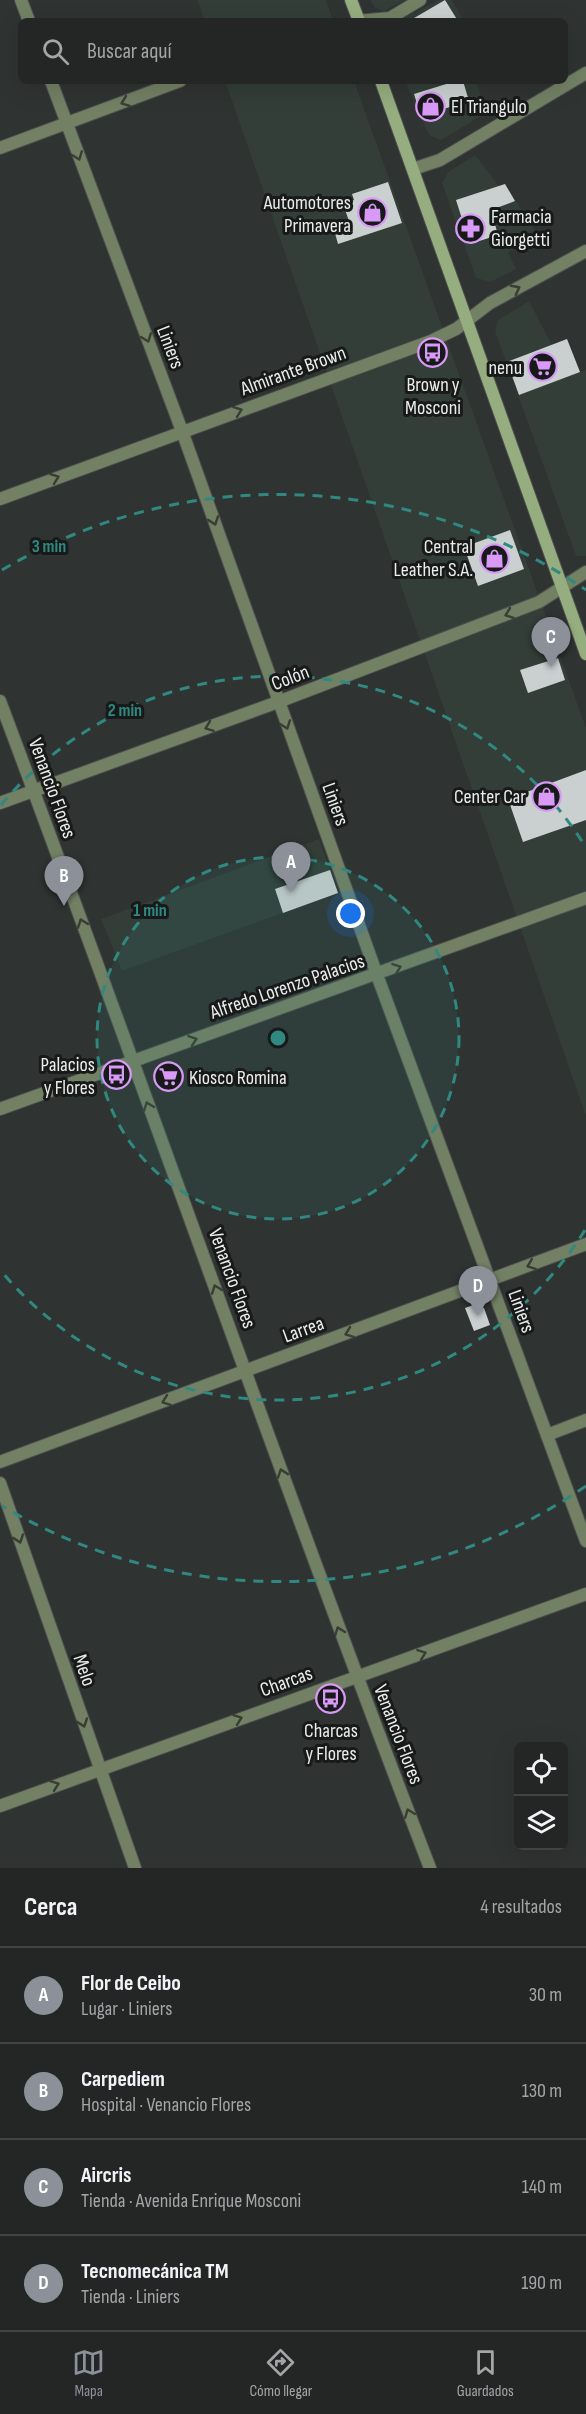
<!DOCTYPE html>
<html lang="es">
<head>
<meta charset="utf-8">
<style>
  :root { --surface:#232625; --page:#2f3232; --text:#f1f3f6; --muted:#a3a5a7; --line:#404342; --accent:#8c9099 }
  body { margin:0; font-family:"Sofia Sans Condensed",sans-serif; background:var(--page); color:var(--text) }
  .controls { position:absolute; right:18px; bottom:18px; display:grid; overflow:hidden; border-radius:9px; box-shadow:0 6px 24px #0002 }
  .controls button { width:54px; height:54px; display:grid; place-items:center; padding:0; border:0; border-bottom:2px solid var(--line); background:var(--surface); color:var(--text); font:30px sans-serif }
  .you { position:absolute; left:351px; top:914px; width:21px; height:21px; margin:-15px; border:4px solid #fff; border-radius:50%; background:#1a73e8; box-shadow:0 0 0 9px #1a73e833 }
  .badge { display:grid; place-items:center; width:39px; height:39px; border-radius:50%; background:var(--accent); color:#fff; font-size:20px; font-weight:700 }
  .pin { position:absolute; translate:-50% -50px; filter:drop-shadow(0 2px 3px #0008) }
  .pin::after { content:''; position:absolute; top:32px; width:21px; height:18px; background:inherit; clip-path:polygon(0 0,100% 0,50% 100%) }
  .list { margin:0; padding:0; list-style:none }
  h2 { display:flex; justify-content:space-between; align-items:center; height:78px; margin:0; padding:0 24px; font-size:26px }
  h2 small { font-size:20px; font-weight:400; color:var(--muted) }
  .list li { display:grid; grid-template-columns:39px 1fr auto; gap:18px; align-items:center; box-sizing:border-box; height:96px; padding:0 24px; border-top:2px solid var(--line) }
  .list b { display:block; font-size:22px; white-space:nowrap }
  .list p { margin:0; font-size:20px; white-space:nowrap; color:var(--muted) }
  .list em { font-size:20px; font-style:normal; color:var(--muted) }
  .icon { flex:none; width:33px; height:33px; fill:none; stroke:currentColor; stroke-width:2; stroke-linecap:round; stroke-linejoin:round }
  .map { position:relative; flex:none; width:586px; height:1868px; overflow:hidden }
  .search { position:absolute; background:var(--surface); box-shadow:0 6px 24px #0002; left:18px; right:18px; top:18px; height:66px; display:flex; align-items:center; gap:15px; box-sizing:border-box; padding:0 21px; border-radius:9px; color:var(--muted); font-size:22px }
  .sheet { height:462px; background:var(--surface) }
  nav { display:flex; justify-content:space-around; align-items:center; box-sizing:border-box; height:84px; border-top:2px solid var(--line); background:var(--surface); font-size:16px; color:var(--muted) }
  nav a { display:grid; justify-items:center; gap:3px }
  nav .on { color:var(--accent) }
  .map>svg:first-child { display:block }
  .built { fill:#333e38 }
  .building { fill:#cad0d0 }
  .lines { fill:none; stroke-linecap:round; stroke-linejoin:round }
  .minor-casing { stroke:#4d514f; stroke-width:14 }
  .secondary-casing { stroke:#4d514f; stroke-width:14 }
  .minor { stroke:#728064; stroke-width:12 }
  .secondary { stroke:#96ad7f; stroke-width:12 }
  .oneway { stroke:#383e33 }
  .ring { fill:none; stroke:#308881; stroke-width:3; stroke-dasharray:10 8 }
  .labels { text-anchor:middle; stroke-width:6; stroke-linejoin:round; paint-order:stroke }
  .poi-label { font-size:20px; fill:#ebedec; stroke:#181a19; text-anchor:end }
  .street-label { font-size:20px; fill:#ebedec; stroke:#181a19 }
  .centre { fill:#308881; stroke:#181a19; stroke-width:3 }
  .ring-label { font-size:18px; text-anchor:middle; font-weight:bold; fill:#308881; stroke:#181a19; stroke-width:6; stroke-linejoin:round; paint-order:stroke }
</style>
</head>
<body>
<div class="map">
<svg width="586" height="1868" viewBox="0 0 586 1868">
  <rect width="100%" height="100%" fill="#2f3331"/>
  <g class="built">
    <path d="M 197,0 L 326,0 L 333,21 L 205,21 Z"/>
    <path d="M 370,0 L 405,0 L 384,11 L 375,8 Z"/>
    <path d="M 439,0 L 452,0 L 464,21 L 398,21 Z"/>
    <path d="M 225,81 L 354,81 L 586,728 L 586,1116 Z"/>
    <path d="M 405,81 L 476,81 L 482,99 L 491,110 L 441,140 L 429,135 Z"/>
    <path d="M 475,155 L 499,186 L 505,184 L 541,240 L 508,252 L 516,269 L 490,282 L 476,278 L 442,183 L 448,172 Z"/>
    <path d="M 529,301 L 552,345 L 567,339 L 580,372 L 586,370 L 586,556 L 576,556 L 495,331 L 498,320 Z"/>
    <path d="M 319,839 L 338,893 L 122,971 L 101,919 Z"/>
  </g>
  <g class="building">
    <path d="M 445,0 L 458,21 L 409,21 Z"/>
    <path d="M 456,81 L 463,81 L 469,101 L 421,116 L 414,94 Z"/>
    <path d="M 388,182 L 402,223 L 338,244 L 333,226 L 349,221 L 343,204 L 354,200 L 352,194 Z"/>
    <path d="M 505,184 L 515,201 L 491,210 L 498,235 L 470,244 L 456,200 Z"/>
    <path d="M 567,339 L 580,372 L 519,395 L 507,362 Z"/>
    <path d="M 510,530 L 524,569 L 478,586 L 464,547 Z"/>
    <path d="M 558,658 L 565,680 L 528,693 L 520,670 Z"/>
    <path d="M 586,770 L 586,820 L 523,842 L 508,799 Z"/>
    <path d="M 330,870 L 338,893 L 283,913 L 275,889 Z"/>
    <path d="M 172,1067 L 177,1079 L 163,1084 L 159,1072 Z"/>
    <path d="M 476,1304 L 484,1308 L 490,1325 L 474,1331 L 465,1308 Z"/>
  </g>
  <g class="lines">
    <defs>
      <g id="minor">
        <path d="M 21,0 L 29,21"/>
        <path d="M 357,21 L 390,18 L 420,0"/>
        <path d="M 51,81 L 182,431 L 377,975 L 586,1541"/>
        <path d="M 0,148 L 180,81"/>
        <path d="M 413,169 L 440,160 L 586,73"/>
        <path d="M 0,499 L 431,341 L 456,329 L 490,303 L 586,251"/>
        <path d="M 0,701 C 146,1089 281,1481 430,1868"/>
        <path d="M 0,803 L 278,702 L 539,602 L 586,572"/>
        <path d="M 0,1109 L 586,898"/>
        <path d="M 547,1435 L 586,1420"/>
        <path d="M 0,1462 L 586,1244"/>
        <path d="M 0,1483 L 135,1868"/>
        <path d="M 0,1806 L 586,1594"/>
      </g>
      <g id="secondary">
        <path d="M 351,0 L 359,21"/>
        <path d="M 381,81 L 586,654"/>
      </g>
    </defs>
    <use href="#minor" class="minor-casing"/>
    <use href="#secondary" class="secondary-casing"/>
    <use href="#minor" class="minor"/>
    <use href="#secondary" class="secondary"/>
  </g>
  <defs><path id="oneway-chevron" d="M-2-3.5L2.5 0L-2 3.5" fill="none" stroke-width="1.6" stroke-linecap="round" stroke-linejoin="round" transform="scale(1.5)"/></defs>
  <g class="oneway">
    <use href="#oneway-chevron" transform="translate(125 102) rotate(159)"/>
    <use href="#oneway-chevron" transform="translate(78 156) rotate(69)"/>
    <use href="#oneway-chevron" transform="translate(516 289) rotate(-28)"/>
    <use href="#oneway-chevron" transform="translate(147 338) rotate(69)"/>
    <use href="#oneway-chevron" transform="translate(238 411) rotate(-20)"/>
    <use href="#oneway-chevron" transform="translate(55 478) rotate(-20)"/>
    <use href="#oneway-chevron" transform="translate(214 521) rotate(71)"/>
    <use href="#oneway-chevron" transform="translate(509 614) rotate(159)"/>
    <use href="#oneway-chevron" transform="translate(286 725) rotate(70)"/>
    <use href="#oneway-chevron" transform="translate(209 727) rotate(160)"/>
    <use href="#oneway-chevron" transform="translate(82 923) rotate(-110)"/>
    <use href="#oneway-chevron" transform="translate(397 968) rotate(-20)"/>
    <use href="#oneway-chevron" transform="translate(193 1040) rotate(-19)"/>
    <use href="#oneway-chevron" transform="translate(148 1106) rotate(-110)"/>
    <use href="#oneway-chevron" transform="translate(531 1265) rotate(159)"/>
    <use href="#oneway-chevron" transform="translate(216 1289) rotate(-110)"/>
    <use href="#oneway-chevron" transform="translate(349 1333) rotate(160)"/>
    <use href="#oneway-chevron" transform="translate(166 1401) rotate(160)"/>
    <use href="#oneway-chevron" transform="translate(282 1473) rotate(-109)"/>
    <use href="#oneway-chevron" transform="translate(19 1539) rotate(71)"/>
    <use href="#oneway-chevron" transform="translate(339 1631) rotate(-110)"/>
    <use href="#oneway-chevron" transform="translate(422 1654) rotate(-20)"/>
    <use href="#oneway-chevron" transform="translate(238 1719) rotate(-20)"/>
    <use href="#oneway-chevron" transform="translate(83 1723) rotate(71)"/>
    <use href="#oneway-chevron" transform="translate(55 1785) rotate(-20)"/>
    <use href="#oneway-chevron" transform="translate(409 1813) rotate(-111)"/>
  </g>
  <circle cx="278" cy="1038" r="181" fill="#308881" fill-opacity=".12"/>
  <g class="ring">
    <circle cx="278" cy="1038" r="181"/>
    <path d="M585 1230A362 362 0 0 1 1 1271M1 805A362 362 0 0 1 585 846"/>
    <path d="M586 1486A543 543 0 0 1 2 1506M2 570A543 543 0 0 1 586 590"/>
  </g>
  <defs>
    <symbol id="shop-ring" viewBox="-11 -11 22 22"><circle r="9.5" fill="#181a19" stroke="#d99af7" stroke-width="1.5"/><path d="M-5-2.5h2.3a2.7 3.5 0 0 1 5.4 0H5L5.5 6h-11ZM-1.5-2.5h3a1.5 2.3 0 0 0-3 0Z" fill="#d99af7"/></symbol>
    <symbol id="pharmacy-ring" viewBox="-11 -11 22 22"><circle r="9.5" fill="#181a19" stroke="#d99af7" stroke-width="1.5"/><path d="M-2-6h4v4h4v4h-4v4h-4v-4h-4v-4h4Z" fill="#d99af7"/></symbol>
    <symbol id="bus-ring" viewBox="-11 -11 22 22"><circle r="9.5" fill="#181a19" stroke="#d99af7" stroke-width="1.5"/><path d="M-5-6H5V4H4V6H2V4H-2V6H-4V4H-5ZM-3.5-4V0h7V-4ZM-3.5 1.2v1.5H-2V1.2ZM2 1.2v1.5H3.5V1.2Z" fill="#d99af7"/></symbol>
    <symbol id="supermarket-ring" viewBox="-11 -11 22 22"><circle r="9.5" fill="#181a19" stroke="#d99af7" stroke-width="1.5"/><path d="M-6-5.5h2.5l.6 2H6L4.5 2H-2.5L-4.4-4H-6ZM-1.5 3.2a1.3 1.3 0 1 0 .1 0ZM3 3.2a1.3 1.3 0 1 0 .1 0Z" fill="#d99af7"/></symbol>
  </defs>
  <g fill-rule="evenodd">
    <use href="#shop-ring" x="414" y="90" width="33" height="33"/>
    <use href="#shop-ring" x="356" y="196" width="33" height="33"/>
    <use href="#pharmacy-ring" x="454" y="212" width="33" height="33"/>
    <use href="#bus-ring" x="416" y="336" width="33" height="33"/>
    <use href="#supermarket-ring" x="526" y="350" width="33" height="33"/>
    <use href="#shop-ring" x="478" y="542" width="33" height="33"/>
    <use href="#shop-ring" x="530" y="780" width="33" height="33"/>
    <use href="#bus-ring" x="100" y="1058" width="33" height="33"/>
    <use href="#supermarket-ring" x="152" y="1060" width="33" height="33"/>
    <use href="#bus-ring" x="314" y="1682" width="33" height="33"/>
  </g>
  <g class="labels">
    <g class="poi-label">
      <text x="451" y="113" text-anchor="start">El Triangulo</text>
      <text x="351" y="209">Automotores<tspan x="351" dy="23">Primavera</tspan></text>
      <text x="491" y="223" text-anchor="start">Farmacia<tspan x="491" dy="23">Giorgetti</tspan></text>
      <text x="522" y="374">nenu</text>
      <text x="433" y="391" text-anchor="middle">Brown y<tspan x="433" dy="23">Mosconi</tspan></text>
      <text x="473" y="553">Central<tspan x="473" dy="23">Leather S.A.</tspan></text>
      <text x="526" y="803">Center Car</text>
      <text x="95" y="1071">Palacios<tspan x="95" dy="23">y Flores</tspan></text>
      <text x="189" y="1084" text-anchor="start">Kiosco Romina</text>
      <text x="331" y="1737" text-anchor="middle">Charcas<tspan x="331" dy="23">y Flores</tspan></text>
    </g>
    <g class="street-label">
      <text transform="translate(171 347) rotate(69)" y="7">Liniers</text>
      <text transform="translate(293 370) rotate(-20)" y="7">Almirante Brown</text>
      <text transform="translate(290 677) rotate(-21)" y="7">Colón</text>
      <text transform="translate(53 788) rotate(70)" y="7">Venancio Flores</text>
      <text transform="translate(336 804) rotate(70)" y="7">Liniers</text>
      <text transform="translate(287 986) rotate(-19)" y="7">Alfredo Lorenzo Palacios</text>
      <text transform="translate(233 1278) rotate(70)" y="7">Venancio Flores</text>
      <text transform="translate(522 1311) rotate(70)" y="7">Liniers</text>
      <text transform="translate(303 1329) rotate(-20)" y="7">Larrea</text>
      <text transform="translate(85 1670) rotate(71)" y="7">Melo</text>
      <text transform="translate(286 1681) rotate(-20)" y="7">Charcas</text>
      <text transform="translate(399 1734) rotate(69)" y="7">Venancio Flores</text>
    </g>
  </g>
  <circle cx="278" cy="1038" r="9" class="centre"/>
  <g class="ring-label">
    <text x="49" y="552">3 min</text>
    <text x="125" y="716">2 min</text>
    <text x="150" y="916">1 min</text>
  </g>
</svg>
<div class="controls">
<button><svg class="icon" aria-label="locate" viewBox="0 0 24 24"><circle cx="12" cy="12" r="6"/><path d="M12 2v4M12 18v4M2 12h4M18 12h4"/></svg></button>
<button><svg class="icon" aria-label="layers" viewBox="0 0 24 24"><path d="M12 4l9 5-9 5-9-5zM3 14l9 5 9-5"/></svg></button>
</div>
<div class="you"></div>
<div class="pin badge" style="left:291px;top:892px">A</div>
<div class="pin badge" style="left:64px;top:906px">B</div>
<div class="pin badge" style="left:551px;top:667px">C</div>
<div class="pin badge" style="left:478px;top:1316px">D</div>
<div class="search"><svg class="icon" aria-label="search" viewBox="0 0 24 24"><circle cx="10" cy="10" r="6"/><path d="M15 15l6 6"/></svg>Buscar aquí</div>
</div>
<section class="sheet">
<h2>Cerca<small>4 resultados</small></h2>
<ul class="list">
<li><span class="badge">A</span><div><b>Flor de Ceibo</b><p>Lugar · Liniers</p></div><em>30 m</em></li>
<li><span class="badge">B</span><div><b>Carpediem</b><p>Hospital · Venancio Flores</p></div><em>130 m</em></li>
<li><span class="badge">C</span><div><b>Aircris</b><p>Tienda · Avenida Enrique Mosconi</p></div><em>140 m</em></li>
<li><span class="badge">D</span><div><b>Tecnomecánica TM</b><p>Tienda · Liniers</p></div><em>190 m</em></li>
</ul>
</section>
<nav>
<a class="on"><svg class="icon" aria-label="map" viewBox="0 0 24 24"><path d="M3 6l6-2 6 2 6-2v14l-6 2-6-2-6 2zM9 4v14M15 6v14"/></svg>Mapa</a>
<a><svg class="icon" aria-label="directions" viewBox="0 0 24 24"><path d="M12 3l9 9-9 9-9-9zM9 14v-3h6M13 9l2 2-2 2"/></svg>Cómo llegar</a>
<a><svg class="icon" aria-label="saved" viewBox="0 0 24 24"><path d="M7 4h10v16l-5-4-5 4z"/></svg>Guardados</a>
</nav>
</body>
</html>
